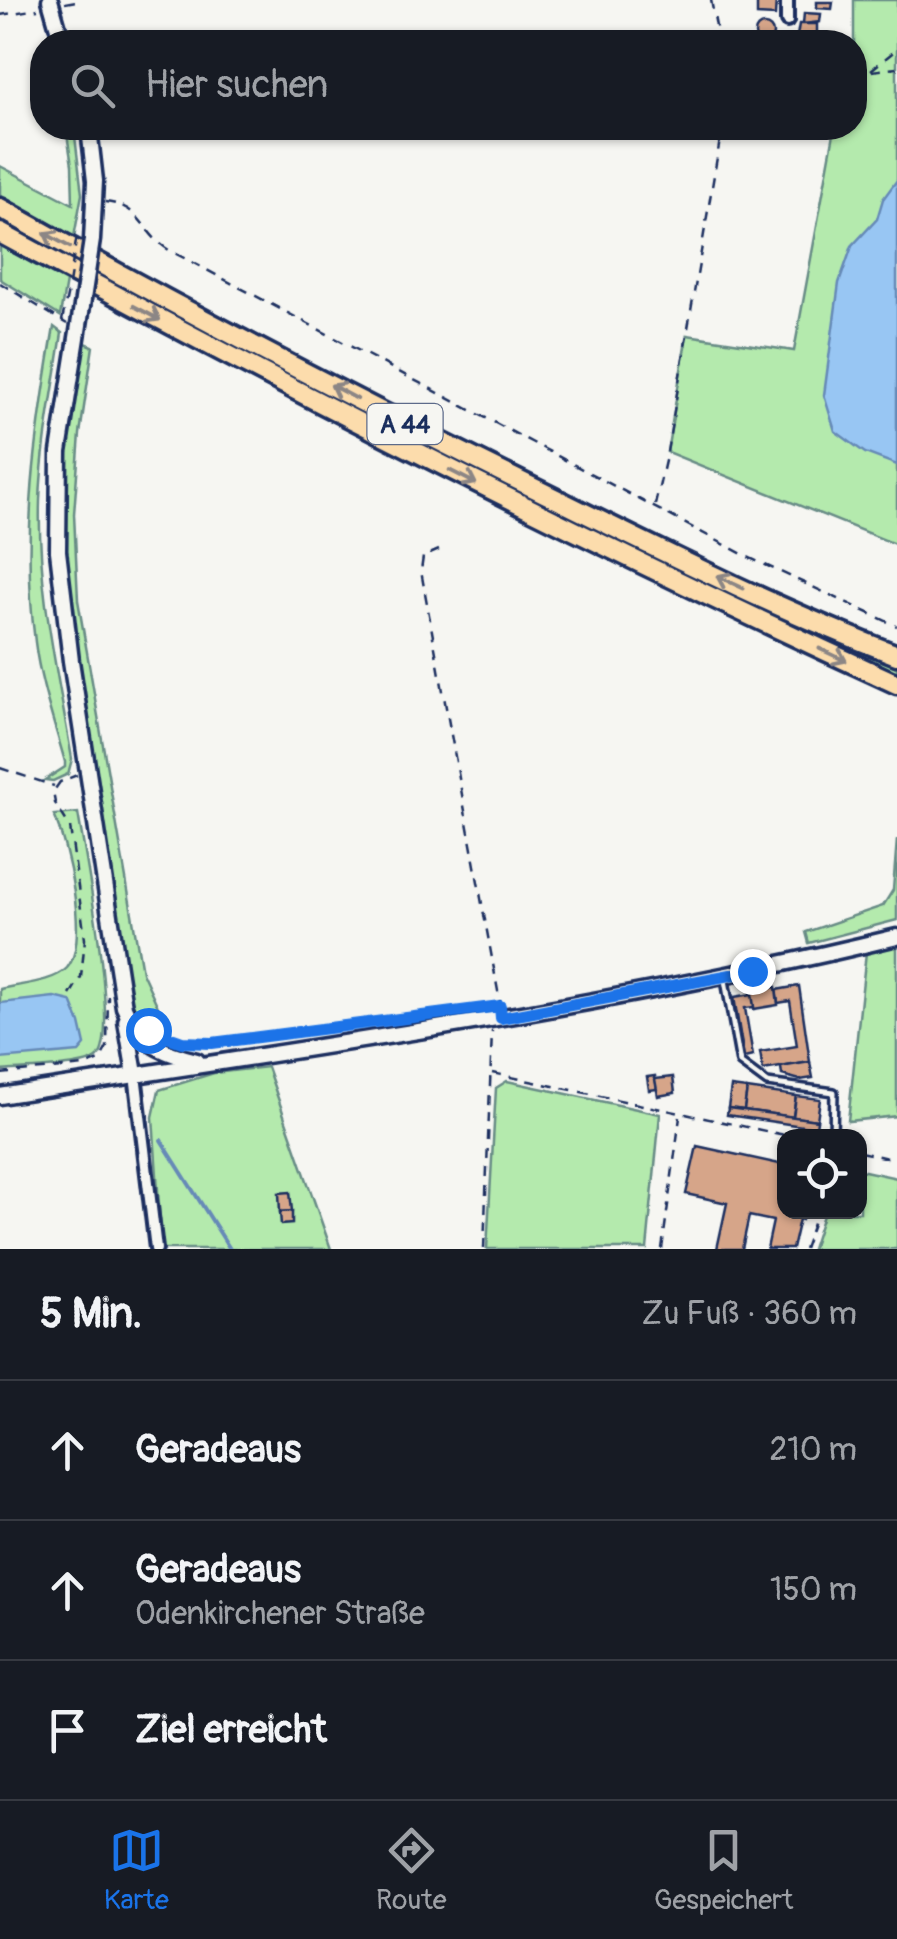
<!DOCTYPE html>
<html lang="de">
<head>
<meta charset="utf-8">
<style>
  :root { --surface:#171b24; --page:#242831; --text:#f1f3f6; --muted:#9ea1a6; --line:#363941; --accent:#1a73e8 }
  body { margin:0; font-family:Pangolin,sans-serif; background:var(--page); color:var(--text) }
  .controls { position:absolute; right:30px; bottom:30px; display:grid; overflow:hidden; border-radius:20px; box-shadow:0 2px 8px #0004 }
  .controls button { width:90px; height:90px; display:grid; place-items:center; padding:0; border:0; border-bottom:2px solid var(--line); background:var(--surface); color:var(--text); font:50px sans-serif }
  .stop { position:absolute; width:30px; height:30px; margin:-22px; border:8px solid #1a73e8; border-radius:50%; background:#fff }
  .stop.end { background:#1a73e8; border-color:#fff; box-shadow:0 2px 10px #0008 }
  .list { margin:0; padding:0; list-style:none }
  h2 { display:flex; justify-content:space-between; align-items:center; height:130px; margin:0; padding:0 40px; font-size:42px }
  h2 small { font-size:32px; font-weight:400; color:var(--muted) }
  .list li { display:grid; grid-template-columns:65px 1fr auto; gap:30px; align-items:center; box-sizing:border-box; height:140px; padding:0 40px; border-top:2px solid var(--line) }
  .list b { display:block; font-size:38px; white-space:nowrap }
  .list p { margin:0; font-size:32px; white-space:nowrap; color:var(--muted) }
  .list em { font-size:32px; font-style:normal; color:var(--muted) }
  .icon { flex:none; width:55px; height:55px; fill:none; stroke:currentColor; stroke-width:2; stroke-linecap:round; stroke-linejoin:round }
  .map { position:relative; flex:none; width:897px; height:1249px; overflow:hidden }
  .search { position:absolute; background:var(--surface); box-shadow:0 2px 8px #0004; left:30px; right:30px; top:30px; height:110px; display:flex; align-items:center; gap:25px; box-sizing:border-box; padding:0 35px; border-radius:40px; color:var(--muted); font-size:38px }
  .sheet { height:550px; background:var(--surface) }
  nav { display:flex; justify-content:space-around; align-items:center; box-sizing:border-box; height:140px; border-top:2px solid var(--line); background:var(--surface); font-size:28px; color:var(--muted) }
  nav a { display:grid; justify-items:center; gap:5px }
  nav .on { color:var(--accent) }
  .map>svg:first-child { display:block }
  .green { fill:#b4eaad; stroke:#688c86; stroke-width:2.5 }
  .water { fill:#98c6f3; stroke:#668ab7; stroke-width:2.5 }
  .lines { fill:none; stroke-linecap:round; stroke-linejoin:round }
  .stream { stroke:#668ab7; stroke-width:4 }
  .building { fill:#d6a589; stroke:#1b2f5e; stroke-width:2.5 }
  .lane-casing { stroke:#1b2f5e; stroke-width:12 }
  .street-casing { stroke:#1b2f5e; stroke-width:18 }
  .secondary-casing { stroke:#1b2f5e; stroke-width:21 }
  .highway-casing { stroke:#1b2f5e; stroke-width:25 }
  .path { stroke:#1b2f5e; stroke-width:2.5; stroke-dasharray:10 8; stroke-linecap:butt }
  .lane { stroke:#f6f6f2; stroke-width:5 }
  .street { stroke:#f6f6f2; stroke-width:10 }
  .secondary { stroke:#f6f6f2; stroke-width:14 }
  .highway { stroke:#fcdcac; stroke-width:18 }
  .secondary-bridge-casing { stroke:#1b2f5e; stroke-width:21; stroke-linecap:butt }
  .path-bridge { stroke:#1b2f5e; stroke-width:2.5; stroke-dasharray:10 8; stroke-linecap:butt }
  .secondary-bridge { stroke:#f6f6f2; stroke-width:14 }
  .oneway { stroke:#8c8685 }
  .route { stroke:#1a73e8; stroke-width:12 }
  .labels { text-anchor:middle; stroke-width:8; stroke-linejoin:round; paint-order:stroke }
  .shield { fill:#f6f6f2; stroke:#5d6b8a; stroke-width:2.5 }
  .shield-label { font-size:25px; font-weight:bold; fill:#1b2f5e }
</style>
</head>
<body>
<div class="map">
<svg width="897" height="1249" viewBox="0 0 897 1249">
  <rect width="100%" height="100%" fill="#f6f6f2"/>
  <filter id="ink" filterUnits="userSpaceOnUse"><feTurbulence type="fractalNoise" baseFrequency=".01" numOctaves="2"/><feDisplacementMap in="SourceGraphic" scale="20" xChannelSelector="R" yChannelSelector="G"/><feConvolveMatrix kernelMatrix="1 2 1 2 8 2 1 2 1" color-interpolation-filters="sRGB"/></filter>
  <g filter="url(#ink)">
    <g class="green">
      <path d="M 854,0 L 897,0 L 897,545 L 667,452 L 687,335 L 794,351 L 835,128 L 854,128 Z"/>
      <path d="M 66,128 L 74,128 L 82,194 L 74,237 L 0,195 L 0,166 L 73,204 L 72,165 Z"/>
      <path d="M 725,128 L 812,128 L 723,138 Z"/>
      <path d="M 0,246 L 66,282 L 60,316 L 0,279 Z"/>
      <path d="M 99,271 L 757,603 L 897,667 L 897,675 L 594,535 L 98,278 Z"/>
      <path d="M 54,327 L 62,333 C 54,388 42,444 40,500 C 37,586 58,675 72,759 L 68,774 L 53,781 L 45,780 L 65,767 L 65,762 C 54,722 40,683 35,642 C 21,533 36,433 54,327 Z"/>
      <path d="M 83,342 L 93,346 L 80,434 L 74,514 L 78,600 L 142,972 L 164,1020 L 155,1029 L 140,1023 L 132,1001 L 71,627 L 65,565 L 64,443 Z"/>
      <path d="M 78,813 C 84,850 120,1034 98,1057 C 86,1069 20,1069 0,1071 L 0,989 C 19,984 53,983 67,968 C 90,941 67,844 54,815 Z"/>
      <path d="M 897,839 L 897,920 L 809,943 L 806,932 L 883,906 L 893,890 Z"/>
      <path d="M 897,945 L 897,1116 L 848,1121 L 866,952 Z"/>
      <path d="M 267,1067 L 331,1249 L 162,1249 L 153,1117 L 159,1090 L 214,1073 Z"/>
      <path d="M 507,1081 L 660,1114 L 647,1249 L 487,1249 L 496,1088 Z"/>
      <path d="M 860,1170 L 897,1178 L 897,1249 L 812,1249 L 824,1212 L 860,1212 Z"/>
    </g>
    <g class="water">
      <path d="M 897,180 L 897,465 L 865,453 L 835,431 L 824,395 L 839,283 L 852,246 L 877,219 L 883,199 Z"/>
      <path d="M 54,997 L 71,1001 L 80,1023 L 85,1045 L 79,1052 L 0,1059 L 0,1003 Z"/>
    </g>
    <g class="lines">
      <path class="stream" d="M 161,1140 L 230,1249"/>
    </g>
    <g class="building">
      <path d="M 757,0 L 776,0 L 775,16 L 757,15 Z"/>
      <path d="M 817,2 L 833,2 L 832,9 L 817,8 Z"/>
      <path d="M 804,13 L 821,14 L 820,22 L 803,24 Z"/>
      <path d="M 799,24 L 817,24 L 817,42 L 796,42 Z"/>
      <circle cx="764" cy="34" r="9"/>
      <path d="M 799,986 L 810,1062 L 763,1070 L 760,1052 L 797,1046 L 790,1001 L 778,1003 L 776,990 Z"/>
      <path d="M 776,987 L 778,1005 L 754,1009 L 751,991 Z"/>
      <path d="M 752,994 L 754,1007 L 745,1008 L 753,1056 L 744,1058 L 734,997 Z"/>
      <path d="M 810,1062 L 813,1078 L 800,1080 L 782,1075 L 781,1067 Z"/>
      <path d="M 655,1076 L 657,1089 L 649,1090 L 647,1077 Z"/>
      <path d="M 673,1077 L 675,1093 L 658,1096 L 655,1079 Z"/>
      <path d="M 731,1087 L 747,1089 L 744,1110 L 728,1108 Z"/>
      <path d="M 747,1089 L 796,1096 L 793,1117 L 744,1110 Z"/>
      <path d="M 796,1096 L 820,1099 L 817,1120 L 793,1117 Z"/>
      <path d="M 728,1108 L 817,1120 L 816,1128 L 727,1115 Z"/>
      <path d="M 697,1146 L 784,1165 L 784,1212 L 804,1212 L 802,1220 L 799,1219 L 792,1249 L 767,1249 L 773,1221 L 749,1216 L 742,1249 L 717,1249 L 727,1203 L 686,1194 Z"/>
      <path d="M 290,1192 L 292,1211 L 280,1212 L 279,1193 Z"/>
      <path d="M 292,1211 L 292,1224 L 281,1225 L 280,1212 Z"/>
    </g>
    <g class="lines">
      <defs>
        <path id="lane" d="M 725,980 L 740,1063 L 767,1083 L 834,1092 L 833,1136"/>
        <g id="street">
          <path d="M 787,21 L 787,0"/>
          <path d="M 135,1074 L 156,1249"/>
        </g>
        <g id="secondary">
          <path d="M 50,0 L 62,42"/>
          <path d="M 89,128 L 95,181 L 92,240"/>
          <path d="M 82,306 L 59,452 L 58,551 L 71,661 L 124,1007 C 138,1042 162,1053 197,1061"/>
          <path d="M 126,1021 L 135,1074"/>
          <path d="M 0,1096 C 300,1049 602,1009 897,937"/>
        </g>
        <g id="highway">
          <path d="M 0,208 C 176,307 357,401 538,490 C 656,548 774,608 897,655"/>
          <path d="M 0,233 C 294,393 592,544 897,684"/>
        </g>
      </defs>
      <use href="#lane" class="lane-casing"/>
      <use href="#street" class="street-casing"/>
      <use href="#secondary" class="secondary-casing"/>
      <use href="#highway" class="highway-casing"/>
      <g class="path">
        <path d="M 711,0 L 719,42"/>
        <path d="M 65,3 L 82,0"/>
        <path d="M 0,15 L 38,9"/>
        <path d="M 871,70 L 897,49"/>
        <path d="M 854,73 L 897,68"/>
        <path d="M 105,202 C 143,206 140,232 169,250 L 748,557 L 897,626"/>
        <path d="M 0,283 L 67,324"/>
        <path d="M 62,321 L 69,286"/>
        <path d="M 655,505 L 667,452 L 722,128"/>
        <path d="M 439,550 L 423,557 L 421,571 L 500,1002"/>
        <path d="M 0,768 L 54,786"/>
        <path d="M 70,995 L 81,977 L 85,939 L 70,827 L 55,803 L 53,792 L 60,782 L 77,775"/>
        <path d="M 163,1034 L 189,1043 L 238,1042 L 446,1013"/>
        <path d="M 492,1073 L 789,1136"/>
        <path d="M 0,1074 L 84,1066 L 100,1060 L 107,1047 L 108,996"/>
        <path d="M 860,1152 L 897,1160"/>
        <path d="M 484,1249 L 492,1031"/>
        <path d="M 662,1249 L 680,1117"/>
        <path d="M 804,1249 L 817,1212"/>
      </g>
      <use href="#lane" class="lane"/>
      <use href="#street" class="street"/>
      <use href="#secondary" class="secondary"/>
      <use href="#highway" class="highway"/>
      <defs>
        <path id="secondary-bridge" d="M 82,306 L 92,240"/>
      </defs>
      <use href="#secondary-bridge" class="secondary-bridge-casing"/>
      <path class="path-bridge" d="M 69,284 L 77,235"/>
      <use href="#secondary-bridge" class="secondary-bridge"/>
    </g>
    <defs><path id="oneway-shaft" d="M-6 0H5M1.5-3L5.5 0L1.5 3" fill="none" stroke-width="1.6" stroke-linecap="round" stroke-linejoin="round" transform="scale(2.5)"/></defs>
    <g class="oneway">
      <use href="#oneway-shaft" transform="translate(57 240) rotate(-151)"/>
      <use href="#oneway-shaft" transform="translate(147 313) rotate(28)"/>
      <use href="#oneway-shaft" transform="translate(344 392) rotate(-152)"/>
      <use href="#oneway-shaft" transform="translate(463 477) rotate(27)"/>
      <use href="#oneway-shaft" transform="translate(730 582) rotate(-155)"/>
      <use href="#oneway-shaft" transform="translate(833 655) rotate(25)"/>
    </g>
  </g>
  <g class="lines" filter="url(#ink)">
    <path class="route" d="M 148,1030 L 182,1042 L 212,1043 L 500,1006 L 501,1018 L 752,971"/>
  </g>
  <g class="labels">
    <rect class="shield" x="367.5" y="404" width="75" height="40" rx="8"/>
    <g class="shield-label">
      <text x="405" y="433">A 44</text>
    </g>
  </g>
</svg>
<div class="controls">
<button><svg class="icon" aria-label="locate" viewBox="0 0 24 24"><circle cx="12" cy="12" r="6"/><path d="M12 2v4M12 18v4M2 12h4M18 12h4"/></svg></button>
</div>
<div class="stop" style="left:148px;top:1030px"></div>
<div class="stop end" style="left:752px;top:971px"></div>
<div class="search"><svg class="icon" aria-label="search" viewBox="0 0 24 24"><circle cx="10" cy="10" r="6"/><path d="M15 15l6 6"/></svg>Hier suchen</div>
</div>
<section class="sheet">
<h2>5 Min.<small>Zu Fuß · 360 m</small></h2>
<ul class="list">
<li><svg class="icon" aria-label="ahead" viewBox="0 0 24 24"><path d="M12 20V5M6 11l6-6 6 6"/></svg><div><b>Geradeaus</b></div><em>210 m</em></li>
<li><svg class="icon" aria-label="ahead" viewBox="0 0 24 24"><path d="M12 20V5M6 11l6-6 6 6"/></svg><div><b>Geradeaus</b><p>Odenkirchener Straße</p></div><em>150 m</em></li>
<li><svg class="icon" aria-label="arrive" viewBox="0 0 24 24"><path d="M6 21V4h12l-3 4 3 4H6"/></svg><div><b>Ziel erreicht</b></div></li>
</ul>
</section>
<nav>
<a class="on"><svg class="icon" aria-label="map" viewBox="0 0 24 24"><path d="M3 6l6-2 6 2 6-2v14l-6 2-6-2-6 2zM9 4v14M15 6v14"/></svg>Karte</a>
<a><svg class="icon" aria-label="directions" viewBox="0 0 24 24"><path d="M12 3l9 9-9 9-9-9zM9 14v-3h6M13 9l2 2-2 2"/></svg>Route</a>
<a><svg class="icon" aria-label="saved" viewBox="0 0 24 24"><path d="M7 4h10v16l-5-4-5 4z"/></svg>Gespeichert</a>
</nav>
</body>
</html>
